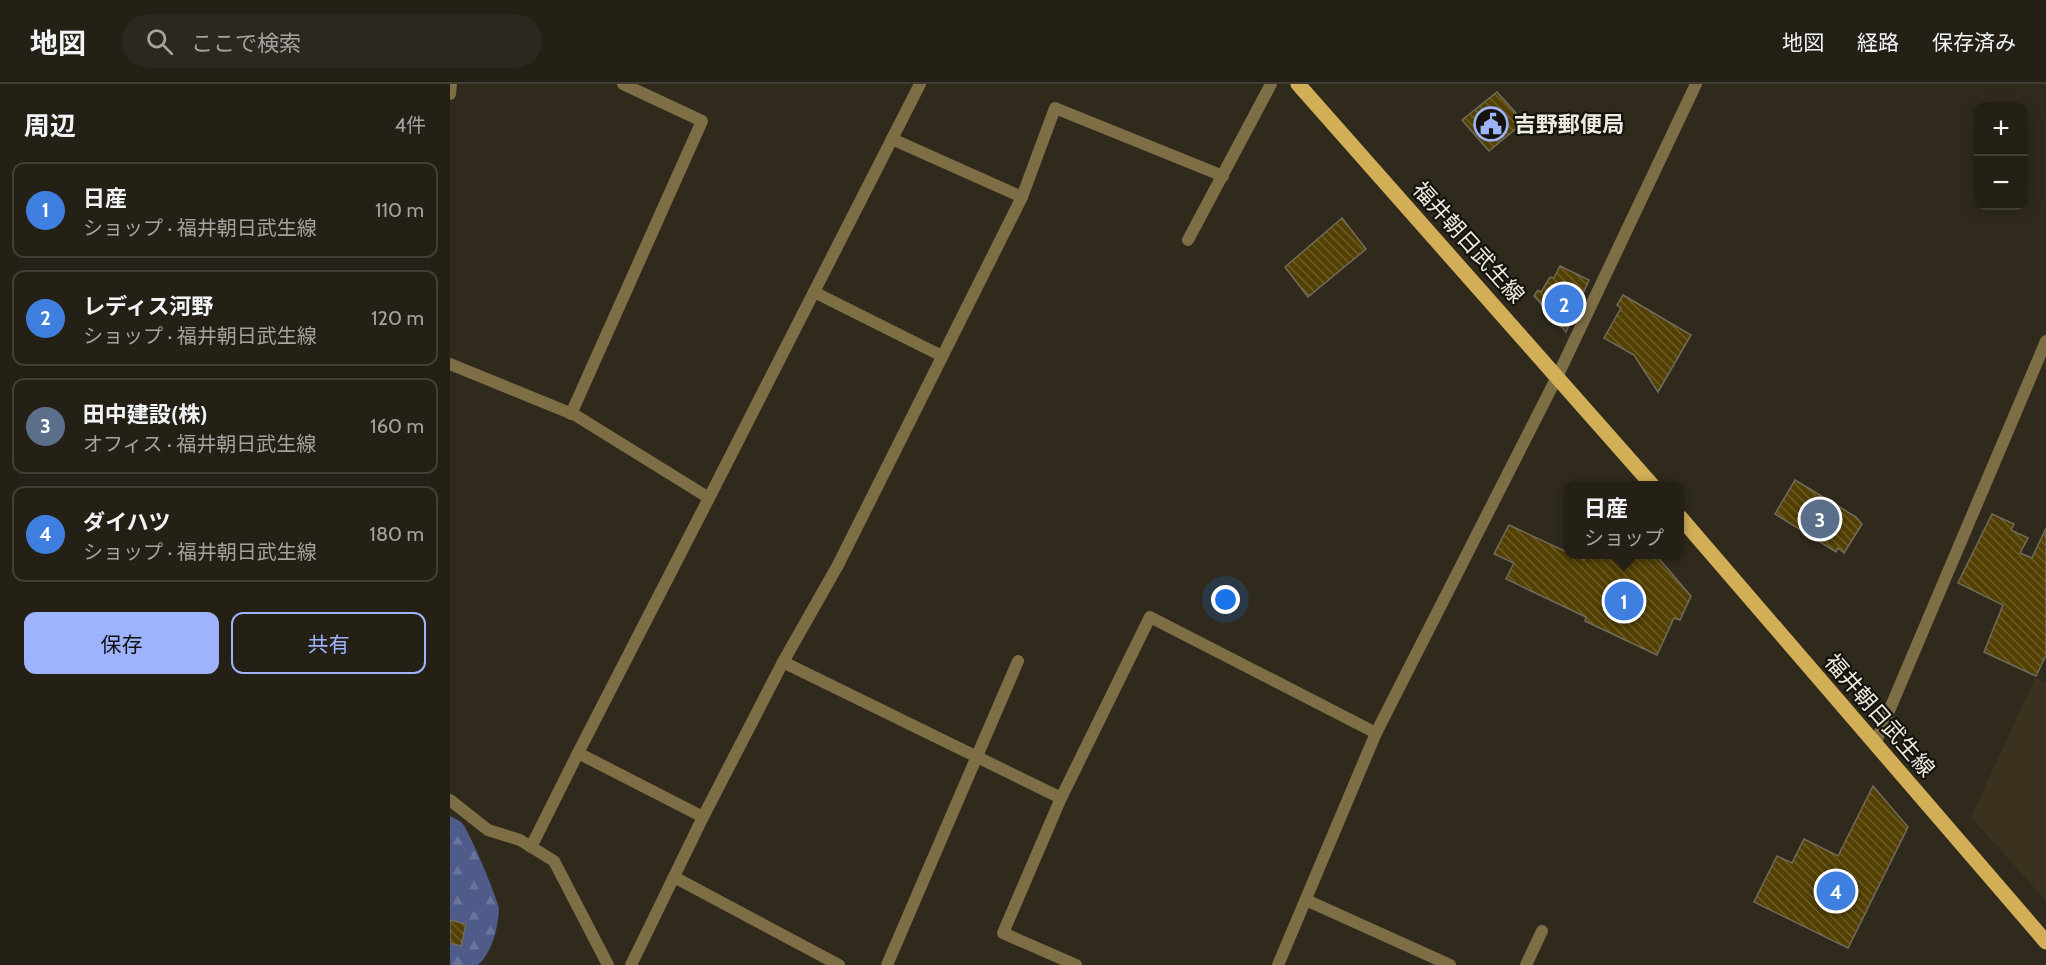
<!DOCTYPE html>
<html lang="ja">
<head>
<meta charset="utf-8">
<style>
  :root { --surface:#242016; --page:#2c281f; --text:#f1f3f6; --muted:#a3a3a1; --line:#413e35; --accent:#9eb3fd }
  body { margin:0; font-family:Cabin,"Noto Sans JP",sans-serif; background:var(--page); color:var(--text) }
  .controls { position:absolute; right:18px; top:18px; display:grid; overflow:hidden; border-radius:12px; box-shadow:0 3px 15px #0003 }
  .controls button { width:54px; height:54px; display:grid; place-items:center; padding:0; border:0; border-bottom:2px solid var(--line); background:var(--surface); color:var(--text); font:30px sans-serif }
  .you { position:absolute; left:776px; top:516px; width:21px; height:21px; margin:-15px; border:4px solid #fff; border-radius:50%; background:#1a73e8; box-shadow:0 0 0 9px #1a73e833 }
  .badge { display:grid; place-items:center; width:39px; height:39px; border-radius:50%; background:var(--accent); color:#fff; font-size:20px; font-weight:700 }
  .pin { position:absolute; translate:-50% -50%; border:3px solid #fff; box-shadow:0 2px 6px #0006 }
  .popup { position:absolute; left:1114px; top:397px; width:120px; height:78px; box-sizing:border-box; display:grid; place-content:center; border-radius:12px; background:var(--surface); filter:drop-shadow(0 2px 4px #0005); font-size:20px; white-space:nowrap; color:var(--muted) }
  .popup b { font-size:22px; color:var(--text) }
  .popup::after { content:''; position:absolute; left:50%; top:100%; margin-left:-12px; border:12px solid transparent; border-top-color:var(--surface) }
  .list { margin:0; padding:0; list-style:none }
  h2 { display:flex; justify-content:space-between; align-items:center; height:78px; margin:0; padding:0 24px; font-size:26px }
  h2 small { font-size:20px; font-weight:400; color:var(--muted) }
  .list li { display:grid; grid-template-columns:39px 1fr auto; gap:18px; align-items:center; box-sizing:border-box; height:96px; margin:0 12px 12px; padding:0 12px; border:2px solid var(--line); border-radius:12px }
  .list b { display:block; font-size:22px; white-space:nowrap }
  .list p { margin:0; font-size:20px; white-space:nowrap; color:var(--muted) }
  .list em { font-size:20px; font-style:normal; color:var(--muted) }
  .actions { display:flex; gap:12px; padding:18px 24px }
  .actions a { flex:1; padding:14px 0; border:2px solid var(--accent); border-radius:12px; text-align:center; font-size:21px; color:var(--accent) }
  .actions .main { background:var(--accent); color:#111 }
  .icon { flex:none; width:33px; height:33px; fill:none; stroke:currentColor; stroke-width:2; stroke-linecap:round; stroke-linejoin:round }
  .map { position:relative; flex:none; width:1596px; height:881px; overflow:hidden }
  header { display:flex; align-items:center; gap:36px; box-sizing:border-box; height:84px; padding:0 30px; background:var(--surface); border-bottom:2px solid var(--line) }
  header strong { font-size:28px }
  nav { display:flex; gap:33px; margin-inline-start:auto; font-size:21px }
  .search { width:420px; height:54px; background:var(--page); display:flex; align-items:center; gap:15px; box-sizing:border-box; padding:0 21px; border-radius:33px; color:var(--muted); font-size:22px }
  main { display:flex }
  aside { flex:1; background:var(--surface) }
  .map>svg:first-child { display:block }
  .built { fill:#3a321f }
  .forest { fill:url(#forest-firs) }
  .building { fill:url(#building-back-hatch); stroke:#716b5d; stroke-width:1.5 }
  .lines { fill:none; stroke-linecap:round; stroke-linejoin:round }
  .minor { stroke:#7e6e45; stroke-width:12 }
  .tertiary { stroke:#7e6e45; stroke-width:12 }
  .primary { stroke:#d2af56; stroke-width:15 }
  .labels { text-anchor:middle; stroke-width:4.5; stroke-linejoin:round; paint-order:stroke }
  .poi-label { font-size:22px; font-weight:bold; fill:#edeae1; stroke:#15130d; text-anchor:start }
  .street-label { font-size:22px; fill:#edeae1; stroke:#15130d }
</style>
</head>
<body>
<header>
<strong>地図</strong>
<div class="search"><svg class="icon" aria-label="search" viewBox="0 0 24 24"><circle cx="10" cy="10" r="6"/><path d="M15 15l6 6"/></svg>ここで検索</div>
<nav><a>地図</a><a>経路</a><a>保存済み</a></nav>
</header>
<main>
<aside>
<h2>周辺<small>4件</small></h2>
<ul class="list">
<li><span class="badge" style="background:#3f7fe0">1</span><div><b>日産</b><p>ショップ · 福井朝日武生線</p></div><em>110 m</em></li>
<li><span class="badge" style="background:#3f7fe0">2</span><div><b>レディス河野</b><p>ショップ · 福井朝日武生線</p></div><em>120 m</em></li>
<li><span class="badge" style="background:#5c6f8a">3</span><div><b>田中建設(株)</b><p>オフィス · 福井朝日武生線</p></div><em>160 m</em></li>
<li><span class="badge" style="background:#3f7fe0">4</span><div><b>ダイハツ</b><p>ショップ · 福井朝日武生線</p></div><em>180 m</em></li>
</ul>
<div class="actions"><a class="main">保存</a><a>共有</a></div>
</aside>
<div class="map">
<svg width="1596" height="881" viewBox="0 0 1596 881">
  <defs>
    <pattern id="forest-firs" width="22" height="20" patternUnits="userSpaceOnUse" patternTransform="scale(1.5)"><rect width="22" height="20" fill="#4f5c8a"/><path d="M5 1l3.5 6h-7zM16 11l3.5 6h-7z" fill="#69749a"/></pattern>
    <pattern id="building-back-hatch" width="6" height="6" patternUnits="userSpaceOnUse" patternTransform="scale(1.5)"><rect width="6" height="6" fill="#534003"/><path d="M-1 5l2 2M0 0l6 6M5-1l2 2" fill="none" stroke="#6c5c27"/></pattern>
  </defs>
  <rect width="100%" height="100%" fill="#302a1d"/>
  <path class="built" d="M 1585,594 L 1596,599 L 1596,817 L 1521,733 Z"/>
  <path class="forest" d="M 0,732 C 4,734 9,736 12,739 C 19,746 49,818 49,825 C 48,844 42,869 28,881 L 0,881 Z"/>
  <g class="building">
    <path d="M 1047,8 L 1074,38 L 1039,67 L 1012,36 Z"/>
    <path d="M 892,134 L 916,165 L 858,213 L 835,183 Z"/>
    <path d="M 1110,182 L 1139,196 L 1116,248 L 1084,212 L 1088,206 L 1091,208 L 1100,193 L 1104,194 Z"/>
    <path d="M 1173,211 L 1241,251 L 1208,308 L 1184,271 L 1154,254 L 1171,224 L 1167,221 Z"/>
    <path d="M 1345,396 L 1406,433 L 1412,440 L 1394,469 L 1388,464 L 1386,468 L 1325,430 Z"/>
    <path d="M 1542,430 L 1564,440 L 1561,446 L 1578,454 L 1570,469 L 1582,474 L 1596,444 L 1596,571 L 1586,592 L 1534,568 L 1553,521 L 1508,499 Z"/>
    <path d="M 1059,441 L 1134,476 L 1136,470 L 1205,470 L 1241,512 L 1230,536 L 1224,534 L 1207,571 L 1135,537 L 1136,533 L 1056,495 L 1064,479 L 1044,470 Z"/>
    <path d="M 1423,702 L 1458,743 L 1398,864 L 1304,818 L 1327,772 L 1342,779 L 1354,755 L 1388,772 Z"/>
    <path d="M 0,836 L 16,840 L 11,862 L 0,859 Z"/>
  </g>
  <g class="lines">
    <g class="minor">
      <path d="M 0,10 L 1,0"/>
      <path d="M 442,55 L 572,113"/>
      <path d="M 738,156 L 821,0"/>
      <path d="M 364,208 L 492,272"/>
      <path d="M 0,280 L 125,331 L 259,414 L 128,669 L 253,733 L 333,578 L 388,481 L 572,113 L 605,24 L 773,92"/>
      <path d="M 121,330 L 252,37 L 173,0"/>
      <path d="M 259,414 L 470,0"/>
      <path d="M 333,578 L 611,714 L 700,533 L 926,649"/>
      <path d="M 1425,660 L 1596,257"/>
      <path d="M 611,714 L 553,849 L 626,881"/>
      <path d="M 0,716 L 38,746 L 70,756 L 104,777 L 158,881"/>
      <path d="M 81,763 L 128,669"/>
      <path d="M 224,793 L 389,881"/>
      <path d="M 856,816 L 1000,881"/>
      <path d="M 181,881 L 253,733"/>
      <path d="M 437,881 L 568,577"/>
      <path d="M 1076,881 L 1092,847"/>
    </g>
    <path class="tertiary" d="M 828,881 L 926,649 L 1108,291 L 1246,0"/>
    <g class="primary">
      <path d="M 848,0 L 1203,402"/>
      <path d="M 1230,433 L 1596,858"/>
    </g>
  </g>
  <defs>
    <symbol id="civic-ring" viewBox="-11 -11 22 22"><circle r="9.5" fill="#15130d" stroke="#9eb3fd" stroke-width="1.5"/><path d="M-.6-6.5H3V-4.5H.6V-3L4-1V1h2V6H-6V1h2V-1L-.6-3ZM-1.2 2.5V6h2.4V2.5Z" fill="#9eb3fd"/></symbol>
  </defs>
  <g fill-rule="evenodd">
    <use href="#civic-ring" x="1022" y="21" width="38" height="38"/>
  </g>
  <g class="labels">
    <g class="poi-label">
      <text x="1064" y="48">吉野郵便局</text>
    </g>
    <g class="street-label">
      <text transform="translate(1019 158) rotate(48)" y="8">福井朝日武生線</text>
      <text transform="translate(1430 631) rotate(49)" y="8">福井朝日武生線</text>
    </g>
  </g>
</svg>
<div class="controls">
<button>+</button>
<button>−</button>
</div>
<div class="you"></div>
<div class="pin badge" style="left:1174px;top:517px;background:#3f7fe0">1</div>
<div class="popup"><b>日産</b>ショップ</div>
<div class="pin badge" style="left:1114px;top:220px;background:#3f7fe0">2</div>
<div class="pin badge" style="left:1370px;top:435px;background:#5c6f8a">3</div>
<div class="pin badge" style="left:1386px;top:807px;background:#3f7fe0">4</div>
</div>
</main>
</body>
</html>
